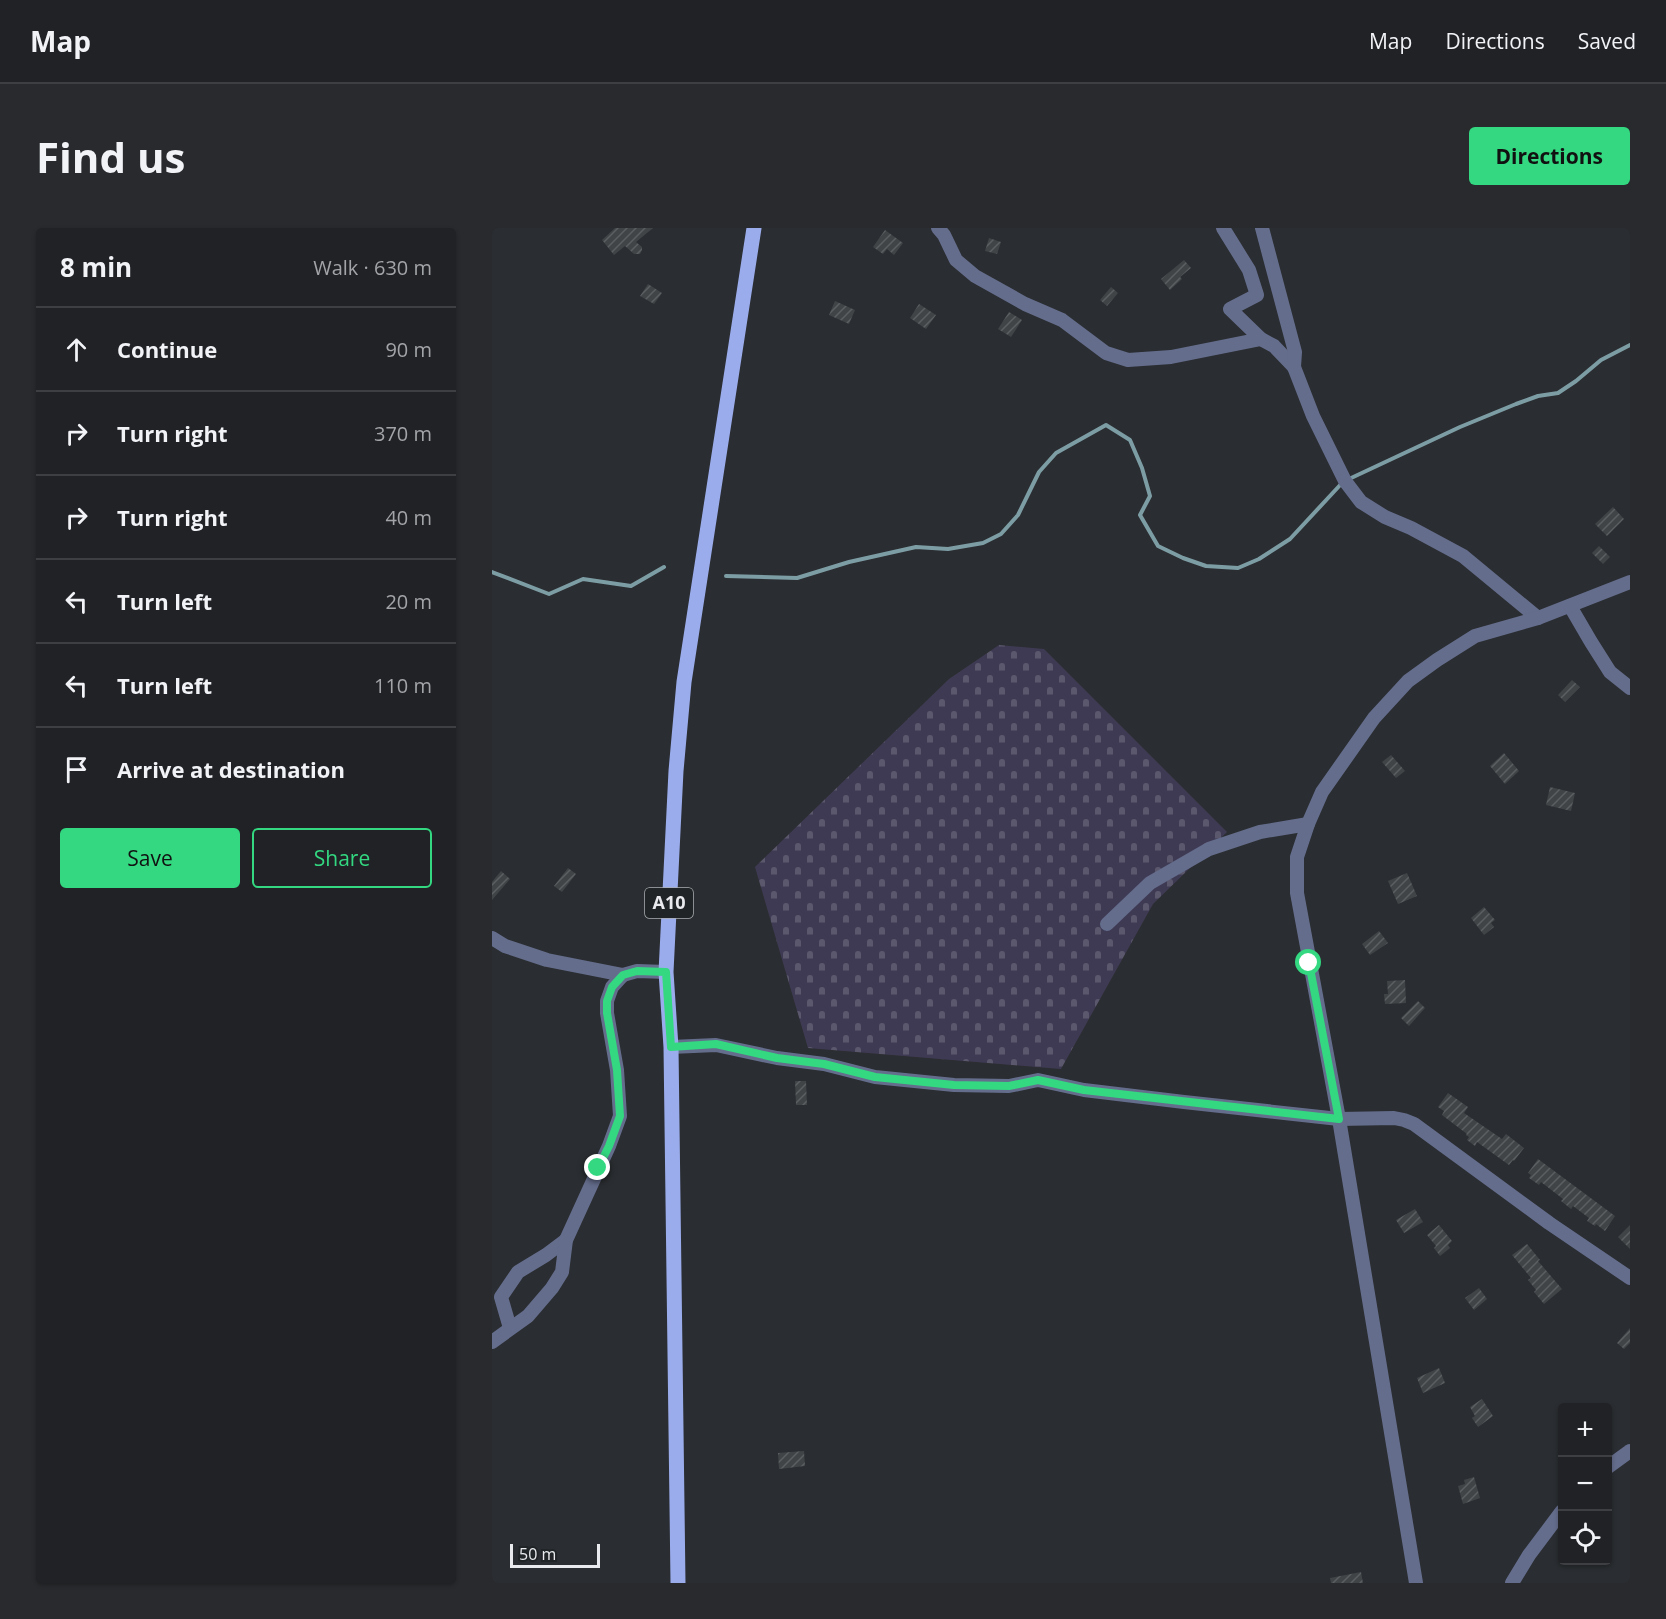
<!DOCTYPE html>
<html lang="en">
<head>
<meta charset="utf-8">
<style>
  :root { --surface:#202225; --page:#282a2d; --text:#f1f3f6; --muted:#a2a4a7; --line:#3d3f42; --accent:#33d881 }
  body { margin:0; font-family:"Open Sans",sans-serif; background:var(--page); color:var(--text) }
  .controls { position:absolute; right:18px; bottom:18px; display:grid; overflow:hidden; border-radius:6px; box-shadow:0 2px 4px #0004 }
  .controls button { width:54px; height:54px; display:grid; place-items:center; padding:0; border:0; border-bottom:2px solid var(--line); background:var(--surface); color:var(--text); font:30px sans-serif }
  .scale { position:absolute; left:18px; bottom:15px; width:90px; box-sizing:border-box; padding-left:6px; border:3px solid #e8eaed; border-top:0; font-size:16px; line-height:21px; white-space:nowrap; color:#e8eaed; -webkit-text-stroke:4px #212427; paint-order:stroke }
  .stop { position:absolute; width:18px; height:18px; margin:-14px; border:4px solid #33d881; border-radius:50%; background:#fff }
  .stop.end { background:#33d881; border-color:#fff; box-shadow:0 2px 6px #0008 }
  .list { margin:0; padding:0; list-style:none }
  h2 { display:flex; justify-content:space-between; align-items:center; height:78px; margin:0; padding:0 24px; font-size:26px }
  h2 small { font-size:20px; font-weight:400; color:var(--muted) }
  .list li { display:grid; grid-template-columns:39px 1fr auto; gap:18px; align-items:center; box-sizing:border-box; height:84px; padding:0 24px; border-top:2px solid var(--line) }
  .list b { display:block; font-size:22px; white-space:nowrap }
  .list em { font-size:20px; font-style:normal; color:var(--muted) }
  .actions { display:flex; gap:12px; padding:18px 24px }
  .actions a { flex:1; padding:14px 0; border:2px solid var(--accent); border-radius:6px; text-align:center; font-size:21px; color:var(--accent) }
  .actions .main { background:var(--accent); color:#111 }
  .icon { flex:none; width:33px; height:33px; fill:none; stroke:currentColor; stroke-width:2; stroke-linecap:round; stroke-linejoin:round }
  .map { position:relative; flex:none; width:1138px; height:1355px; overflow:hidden; border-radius:6px }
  header { display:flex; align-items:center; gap:36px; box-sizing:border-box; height:84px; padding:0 30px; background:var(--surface); border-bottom:2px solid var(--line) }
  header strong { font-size:28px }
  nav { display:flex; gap:33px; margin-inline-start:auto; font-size:21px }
  .intro { display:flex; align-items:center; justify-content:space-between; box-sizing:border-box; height:144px; padding:0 36px }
  h1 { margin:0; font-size:42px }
  .button { padding:15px 27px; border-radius:6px; background:var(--accent); color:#111; font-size:21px; font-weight:700 }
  main { display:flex; gap:36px; padding:0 36px }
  aside { flex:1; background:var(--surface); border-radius:6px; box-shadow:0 2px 4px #0004 }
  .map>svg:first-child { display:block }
  .cemetery { fill:url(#cemetery-stones) }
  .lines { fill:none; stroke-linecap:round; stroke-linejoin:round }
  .stream { stroke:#7d9da5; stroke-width:4 }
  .building { fill:url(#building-hatch) }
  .minor { stroke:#646d8c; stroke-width:14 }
  .major { stroke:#9bacec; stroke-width:15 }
  .route { stroke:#33d881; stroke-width:8 }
  .labels { text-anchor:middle; stroke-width:4.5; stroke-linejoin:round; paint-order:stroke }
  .shield { fill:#212427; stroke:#acafb2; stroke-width:1.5 }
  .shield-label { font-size:18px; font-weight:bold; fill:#e8eaed }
</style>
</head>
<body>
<header>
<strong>Map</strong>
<nav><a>Map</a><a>Directions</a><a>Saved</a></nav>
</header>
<div class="intro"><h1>Find us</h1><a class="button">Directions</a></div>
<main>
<aside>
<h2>8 min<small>Walk · 630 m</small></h2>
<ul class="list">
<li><svg class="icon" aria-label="ahead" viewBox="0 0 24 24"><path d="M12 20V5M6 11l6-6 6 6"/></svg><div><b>Continue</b></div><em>90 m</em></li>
<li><svg class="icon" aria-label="right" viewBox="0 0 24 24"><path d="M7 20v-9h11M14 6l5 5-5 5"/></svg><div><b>Turn right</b></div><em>370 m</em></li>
<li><svg class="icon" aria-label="right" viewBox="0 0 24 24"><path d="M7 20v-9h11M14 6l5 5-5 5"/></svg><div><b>Turn right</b></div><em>40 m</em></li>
<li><svg class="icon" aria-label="left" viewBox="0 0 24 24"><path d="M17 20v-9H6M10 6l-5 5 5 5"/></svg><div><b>Turn left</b></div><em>20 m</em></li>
<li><svg class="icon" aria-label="left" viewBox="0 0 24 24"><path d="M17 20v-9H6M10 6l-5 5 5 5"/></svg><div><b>Turn left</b></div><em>110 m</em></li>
<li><svg class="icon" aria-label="arrive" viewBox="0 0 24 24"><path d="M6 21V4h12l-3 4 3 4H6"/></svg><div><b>Arrive at destination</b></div></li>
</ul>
<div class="actions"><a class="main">Save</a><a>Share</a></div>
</aside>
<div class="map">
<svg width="1138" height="1355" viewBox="0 0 1138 1355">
  <defs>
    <pattern id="cemetery-stones" width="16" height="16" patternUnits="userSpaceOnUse" patternTransform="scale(1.5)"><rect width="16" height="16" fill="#3f3a54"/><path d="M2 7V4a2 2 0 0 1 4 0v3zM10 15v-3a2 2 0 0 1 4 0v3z" fill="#5b576d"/></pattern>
    <pattern id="building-hatch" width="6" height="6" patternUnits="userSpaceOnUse" patternTransform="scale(1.5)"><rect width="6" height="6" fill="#404447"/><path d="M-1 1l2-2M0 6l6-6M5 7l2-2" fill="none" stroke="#5c5f62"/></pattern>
  </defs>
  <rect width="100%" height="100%" fill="#2a2d31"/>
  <path class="cemetery" d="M 507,417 L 552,421 L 735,604 L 661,676 L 569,841 L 316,820 L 263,639 L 457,451 Z"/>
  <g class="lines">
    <g class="stream">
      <path d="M 857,251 L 968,199 L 1024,176 L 1046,168 L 1066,165 L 1084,153 L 1109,132 L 1138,117"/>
      <path d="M 0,344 L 57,366 L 91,351 L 139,358 L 172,339"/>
      <path d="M 234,348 L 305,350 L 357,334 L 424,319 L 456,321 L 491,315 L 509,306 L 526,287 L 547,244 L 564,225 L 614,197 L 638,212 L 650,240 L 658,268 L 648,287 L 666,318 L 691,330 L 714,338 L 746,340 L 767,331 L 798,311 L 850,255"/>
    </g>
  </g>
  <g class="building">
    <path d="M 123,0 L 161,0 L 144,14 L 150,19 L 150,22 L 148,26 L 142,26 L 133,18 L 122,27 L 110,12 Z"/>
    <path d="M 393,2 L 411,15 L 402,27 L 395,21 L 391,26 L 381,19 Z"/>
    <path d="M 497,10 L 509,14 L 505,26 L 493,23 Z"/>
    <path d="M 692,32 L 699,40 L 688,49 L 690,51 L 678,62 L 669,51 Z"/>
    <path d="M 156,56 L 170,65 L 162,76 L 148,68 Z"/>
    <path d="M 619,59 L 626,65 L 615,78 L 608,72 Z"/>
    <path d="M 343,73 L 363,82 L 357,96 L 337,87 Z"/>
    <path d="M 427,76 L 444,87 L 434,101 L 418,90 Z"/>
    <path d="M 517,84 L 530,92 L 519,109 L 506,101 Z"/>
    <path d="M 1121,279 L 1132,291 L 1115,308 L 1103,296 Z"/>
    <path d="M 1107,318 L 1118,329 L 1111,336 L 1100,325 Z"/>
    <path d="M 1080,452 L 1088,459 L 1073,474 L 1066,467 Z"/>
    <path d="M 1012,525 L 1027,543 L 1013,556 L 998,538 Z"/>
    <path d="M 899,527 L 913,543 L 904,550 L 890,534 Z"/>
    <path d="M 1058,559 L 1083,565 L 1079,583 L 1054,577 Z"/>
    <path d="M 76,640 L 84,646 L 70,664 L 62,658 Z"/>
    <path d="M 9,643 L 18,651 L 0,672 L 0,654 Z"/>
    <path d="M 915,645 L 925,668 L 906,676 L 896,653 Z"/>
    <path d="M 992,679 L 1003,692 L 999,695 L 1002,699 L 992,707 L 979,690 Z"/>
    <path d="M 887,703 L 896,715 L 878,727 L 870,716 Z"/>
    <path d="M 913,752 L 914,775 L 893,776 L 892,766 L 896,766 L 895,753 Z"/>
    <path d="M 926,773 L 933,780 L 917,798 L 909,790 Z"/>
    <path d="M 303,853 L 314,853 L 315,877 L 304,877 Z"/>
    <path d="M 956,865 L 976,879 L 972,885 L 1010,911 L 1014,906 L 1032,920 L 1022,933 L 1021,932 L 1017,937 L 985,914 L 983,918 L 975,912 L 977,909 L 974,907 L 975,906 L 950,887 L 952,883 L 946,879 Z"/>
    <path d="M 1046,931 L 1123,988 L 1113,1003 L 1104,996 L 1103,998 L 1095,993 L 1097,990 L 1081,978 L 1079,981 L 1069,973 L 1071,971 L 1049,954 L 1047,957 L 1037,950 L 1039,947 L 1036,945 Z"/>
    <path d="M 923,981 L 931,994 L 912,1005 L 904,992 Z"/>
    <path d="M 947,997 L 960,1013 L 956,1017 L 958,1020 L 948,1028 L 942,1020 L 944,1018 L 935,1007 Z"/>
    <path d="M 1138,997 L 1138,1021 L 1126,1009 Z"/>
    <path d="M 1035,1016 L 1048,1032 L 1046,1033 L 1070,1061 L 1052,1076 L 1042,1064 L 1044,1062 L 1036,1052 L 1039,1050 L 1020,1027 Z"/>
    <path d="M 987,1060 L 995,1071 L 982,1082 L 973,1070 Z"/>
    <path d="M 1138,1100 L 1138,1115 L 1132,1121 L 1125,1115 Z"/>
    <path d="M 947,1140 L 953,1155 L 931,1165 L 925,1150 Z"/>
    <path d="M 990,1171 L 1001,1188 L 986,1199 L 980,1190 L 983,1188 L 978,1179 Z"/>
    <path d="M 312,1223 L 313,1238 L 287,1241 L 286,1225 Z"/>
    <path d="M 982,1249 L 988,1270 L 971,1276 L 966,1258 L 973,1256 L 972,1252 Z"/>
    <path d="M 869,1344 L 871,1355 L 839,1355 L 838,1350 Z"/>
  </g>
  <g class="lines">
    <g class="minor">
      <path d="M 446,0 L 452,7 L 464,32 L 483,48 L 533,76 L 570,92 L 614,125 L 636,132 L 679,129 L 769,111"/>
      <path d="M 731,0 L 757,42 L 765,67 L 738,81 L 769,111 L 782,118 L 802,139"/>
      <path d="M 770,0 L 803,124 L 802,139 L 821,188 L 853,253 L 869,274 L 893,289 L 919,300 L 971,328 L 1046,390"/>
      <path d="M 1078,378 L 1099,414 L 1118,444 L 1138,460"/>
      <path d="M 615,696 L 658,655 L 717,621 L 768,604 L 816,596"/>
      <path d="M 0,710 L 13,718 L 55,732 L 131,747 L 145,743 L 174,744"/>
      <path d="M 179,819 L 224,817 L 285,830 L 332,836 L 383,849 L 462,857 L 517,858 L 546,852 L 592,862 L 692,874 L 847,891 L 902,890 L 912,892 L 922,896 L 1057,995 L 1138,1050"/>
      <path d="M 18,1100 L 9,1069 L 26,1044 L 54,1027 L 74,1012"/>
      <path d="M 0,1114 L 36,1088 L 60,1060 L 70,1044 L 74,1012 L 117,918 L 128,888 L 125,842 L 115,785 L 115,773 L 120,759 L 131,747"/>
      <path d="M 1116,1239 L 1138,1223"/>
      <path d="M 924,1355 L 847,891 L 805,665 L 805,629 L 816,596 L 830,564 L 882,490 L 916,453 L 945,432 L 983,408 L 1046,390 L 1138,354"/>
      <path d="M 1020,1355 L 1037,1327 L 1070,1283"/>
    </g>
    <path class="major" d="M 186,1355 L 179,819 L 174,744 L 184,543 L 192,454 L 262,0"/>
  </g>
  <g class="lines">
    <path class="route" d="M 106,940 L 117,918 L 128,888 L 125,842 L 115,785 L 115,773 L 120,759 L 131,747 L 145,743 L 174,744 L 179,819 L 224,816 L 285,830 L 332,836 L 383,849 L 462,857 L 517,858 L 546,852 L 592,862 L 847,891 L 817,735"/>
  </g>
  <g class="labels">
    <rect class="shield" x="153" y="660" width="48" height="30" rx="4.5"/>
    <g class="shield-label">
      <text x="177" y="681">A10</text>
    </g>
  </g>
</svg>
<div class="controls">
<button>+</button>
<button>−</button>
<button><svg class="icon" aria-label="locate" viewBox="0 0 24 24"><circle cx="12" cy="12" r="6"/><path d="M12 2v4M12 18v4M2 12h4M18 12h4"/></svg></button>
</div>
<div class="scale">50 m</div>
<div class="stop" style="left:817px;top:735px"></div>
<div class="stop end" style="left:106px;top:940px"></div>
</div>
</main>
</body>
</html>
